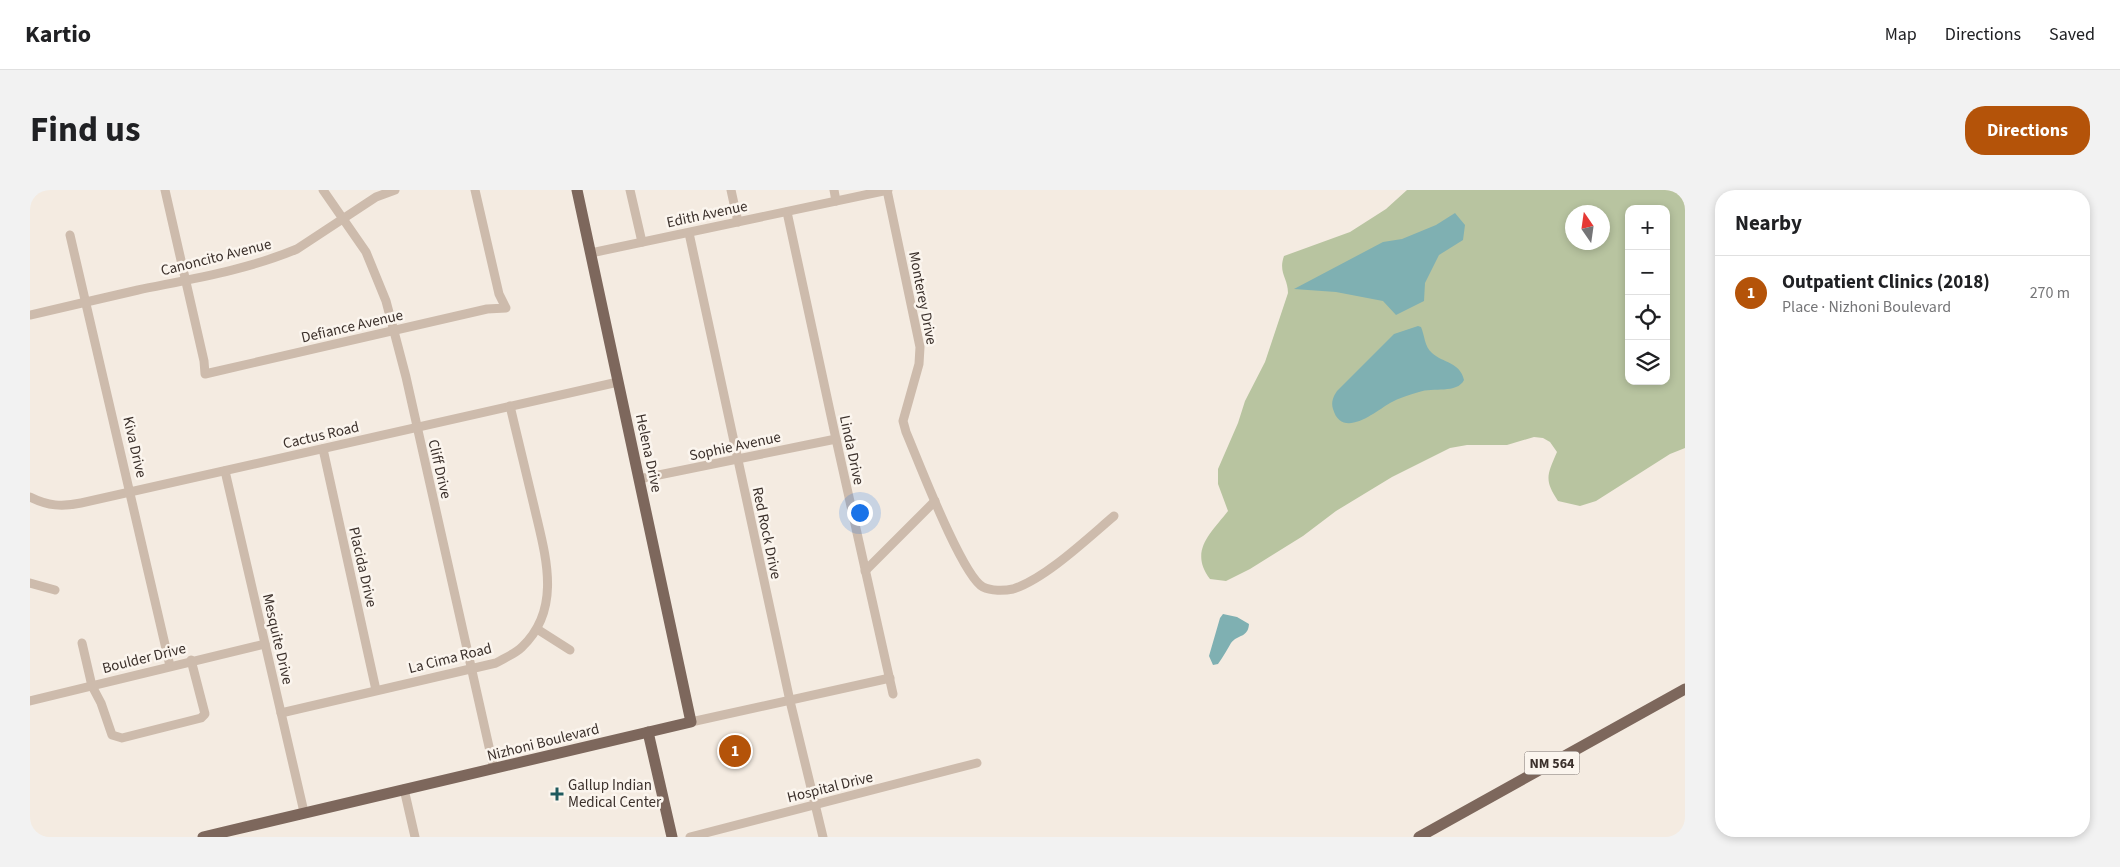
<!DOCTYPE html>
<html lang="en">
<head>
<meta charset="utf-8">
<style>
  :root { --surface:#fff; --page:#f2f2f2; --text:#202124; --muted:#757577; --line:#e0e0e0; --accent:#b45309 }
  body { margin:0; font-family:"Source Sans 3",sans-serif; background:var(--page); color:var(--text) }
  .controls { position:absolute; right:15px; top:15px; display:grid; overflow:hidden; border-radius:10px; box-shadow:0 2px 8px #0003 }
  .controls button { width:45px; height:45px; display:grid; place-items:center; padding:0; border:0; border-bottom:1px solid var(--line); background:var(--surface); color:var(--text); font:25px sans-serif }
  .compass { position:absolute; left:1535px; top:15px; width:45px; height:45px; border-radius:50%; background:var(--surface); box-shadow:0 2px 8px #0003; rotate:347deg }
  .you { position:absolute; left:829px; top:322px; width:18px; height:18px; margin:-12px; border:4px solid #fff; border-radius:50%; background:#1a73e8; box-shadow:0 0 0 8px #1a73e833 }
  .badge { display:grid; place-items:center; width:32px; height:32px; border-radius:50%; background:var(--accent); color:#fff; font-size:16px; font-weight:700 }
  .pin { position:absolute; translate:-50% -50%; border:2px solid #fff; box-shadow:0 1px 5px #0006 }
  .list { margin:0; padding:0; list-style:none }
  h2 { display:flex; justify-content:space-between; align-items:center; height:65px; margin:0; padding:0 20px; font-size:21px }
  h2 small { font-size:16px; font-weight:400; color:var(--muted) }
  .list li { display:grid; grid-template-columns:32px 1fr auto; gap:15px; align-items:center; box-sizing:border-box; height:75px; padding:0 20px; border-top:1px solid var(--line) }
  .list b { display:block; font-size:19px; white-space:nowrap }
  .list p { margin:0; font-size:16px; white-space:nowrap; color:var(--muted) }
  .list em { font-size:16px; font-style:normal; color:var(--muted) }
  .icon { flex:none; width:28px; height:28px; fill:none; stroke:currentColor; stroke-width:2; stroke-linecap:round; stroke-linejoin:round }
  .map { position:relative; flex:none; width:1655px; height:647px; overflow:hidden; border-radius:20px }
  header { display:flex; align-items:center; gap:30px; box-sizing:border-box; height:70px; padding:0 25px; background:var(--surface); border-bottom:1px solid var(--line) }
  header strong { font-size:24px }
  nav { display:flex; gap:28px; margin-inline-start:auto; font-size:18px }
  .intro { display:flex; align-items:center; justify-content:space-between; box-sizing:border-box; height:120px; padding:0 30px }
  h1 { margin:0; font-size:35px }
  .button { padding:12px 22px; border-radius:20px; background:var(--accent); color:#fff; font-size:18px; font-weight:700 }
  main { display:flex; gap:30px; padding:0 30px }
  aside { flex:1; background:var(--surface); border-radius:20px; box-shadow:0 2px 8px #0003 }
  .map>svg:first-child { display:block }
  .green { fill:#b8c4a0; fill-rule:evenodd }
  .water { fill:#7fb0b2 }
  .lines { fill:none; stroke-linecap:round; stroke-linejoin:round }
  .minor { stroke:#cdbbac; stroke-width:9 }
  .major { stroke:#7d675c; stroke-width:11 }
  .poi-dot { fill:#1f5a5e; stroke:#fbf5ee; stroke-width:2 }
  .labels { text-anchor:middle; stroke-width:5; stroke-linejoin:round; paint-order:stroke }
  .shield { fill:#fbf5ee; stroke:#756b66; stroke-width:1 }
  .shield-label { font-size:14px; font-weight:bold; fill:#3b302b }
  .street-label { font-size:15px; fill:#3b302b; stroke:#fbf5ee }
  .poi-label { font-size:15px; fill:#3b302b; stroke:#fbf5ee; text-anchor:start }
</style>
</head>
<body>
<header>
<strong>Kartio</strong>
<nav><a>Map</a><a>Directions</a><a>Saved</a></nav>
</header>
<div class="intro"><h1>Find us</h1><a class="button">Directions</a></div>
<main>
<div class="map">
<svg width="1655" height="647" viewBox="0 0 1655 647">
  <rect width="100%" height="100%" fill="#f4ebe1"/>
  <path class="green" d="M 1377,0 L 1655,0 L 1655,258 L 1640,264 L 1566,311 L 1550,316 L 1528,311 C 1514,290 1517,285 1527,262 L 1520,252 L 1513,248 L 1504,247 L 1477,255 L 1437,255 L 1420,258 L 1362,287 L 1306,321 L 1273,346 L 1220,379 L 1196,391 L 1180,389 C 1159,361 1180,344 1198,321 L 1188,294 L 1188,279 L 1208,233 L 1215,211 L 1235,172 L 1258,103 C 1258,88 1248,83 1254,66 L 1320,42 L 1356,19 ZM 1599,19 L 1636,19 L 1636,191 L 1599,191 ZM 1542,22 L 1572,22 L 1572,52 L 1542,52 Z"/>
  <g class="water">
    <path d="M 1425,23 L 1435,35 L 1433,50 L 1409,65 L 1395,93 L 1394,111 L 1366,125 L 1353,111 L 1306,102 L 1264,99 L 1353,52 L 1372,49 L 1406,35 Z"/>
    <path d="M 1388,136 L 1391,137 C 1395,146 1394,156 1402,163 C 1413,173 1430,172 1434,190 C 1427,204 1403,197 1389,202 C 1379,205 1369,208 1360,213 C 1345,222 1312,250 1303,219 C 1301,212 1303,207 1307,201 L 1364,144 Z"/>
    <path d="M 1193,424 L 1207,427 L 1219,434 C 1218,448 1208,444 1201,453 C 1197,460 1193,467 1188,474 L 1183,475 L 1179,466 L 1190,428 Z"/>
  </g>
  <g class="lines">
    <g class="minor">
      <path d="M 135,0 L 174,171 L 175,184 L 457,119 L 476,118 L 469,104 L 445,0"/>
      <path d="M 293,0 L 336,62 L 356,111 L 376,187 L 464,579"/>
      <path d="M 600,0 L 612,52"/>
      <path d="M 701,0 L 708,32"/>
      <path d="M 804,0 L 806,11"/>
      <path d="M 857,0 L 890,157 L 889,174 L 873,231 L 876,242 C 888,270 932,386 953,397 C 961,401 974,401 983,399 C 1015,389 1058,348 1084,326"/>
      <path d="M 757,22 L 806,249 L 863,504"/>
      <path d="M 659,43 L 760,511 L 793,647"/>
      <path d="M 40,45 L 140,476"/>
      <path d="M 561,63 L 858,0"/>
      <path d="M 0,125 C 36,117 72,108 108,100 C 161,89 217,80 267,59 L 346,7 L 365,0"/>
      <path d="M 293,259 L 346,500"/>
      <path d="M 195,281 L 274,622"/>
      <path d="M 609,289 L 806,249"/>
      <path d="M 0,307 C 18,316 32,317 51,313 L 588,192"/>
      <path d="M 835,381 L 905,311"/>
      <path d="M 0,393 L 25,400"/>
      <path d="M 507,439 L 540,460"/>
      <path d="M 52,453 L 62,496 L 71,513 L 82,545 L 92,548 L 171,528 L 175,524 L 161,470"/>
      <path d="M 0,511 L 235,454"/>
      <path d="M 251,523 L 466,473 C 474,468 485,464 492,457 C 533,418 515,364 504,316 C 496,283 488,249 480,216"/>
      <path d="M 661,532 L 860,488"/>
      <path d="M 374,599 L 385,647"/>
      <path d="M 660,647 L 947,573"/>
    </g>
    <g class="major">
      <path d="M 618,542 L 642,647"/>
      <path d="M 173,647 L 661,532 L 547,0"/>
      <path d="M 1389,647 L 1655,499"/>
    </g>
  </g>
  <path class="poi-dot" d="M524.5 596.5h5v5h5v5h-5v5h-5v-5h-5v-5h5z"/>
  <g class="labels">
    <rect class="shield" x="1494.5" y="561.5" width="55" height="23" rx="4"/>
    <g class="shield-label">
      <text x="1522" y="578">NM 564</text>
    </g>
    <g class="street-label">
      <text transform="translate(677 24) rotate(-12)" y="5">Edith Avenue</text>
      <text transform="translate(186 67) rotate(-14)" y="5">Canoncito Avenue</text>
      <text transform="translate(893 108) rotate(79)" y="5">Monterey Drive</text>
      <text transform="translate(322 136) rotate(-13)" y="5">Defiance Avenue</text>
      <text transform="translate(291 245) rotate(-13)" y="5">Cactus Road</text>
      <text transform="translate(705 256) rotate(-12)" y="5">Sophie Avenue</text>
      <text transform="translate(105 257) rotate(77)" y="5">Kiva Drive</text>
      <text transform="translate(822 260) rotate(78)" y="5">Linda Drive</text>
      <text transform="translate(619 263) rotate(78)" y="5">Helena Drive</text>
      <text transform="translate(410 279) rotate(77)" y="5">Cliff Drive</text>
      <text transform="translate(737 343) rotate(78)" y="5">Red Rock Drive</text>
      <text transform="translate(333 377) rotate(77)" y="5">Placida Drive</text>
      <text transform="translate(248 449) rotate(77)" y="5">Mesquite Drive</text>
      <text transform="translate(114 468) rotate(-14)" y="5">Boulder Drive</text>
      <text transform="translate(420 468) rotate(-14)" y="5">La Cima Road</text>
      <text transform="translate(513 552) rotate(-14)" y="5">Nizhoni Boulevard</text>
      <text transform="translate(800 597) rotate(-14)" y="5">Hospital Drive</text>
    </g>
    <g class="poi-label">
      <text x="538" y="600">Gallup Indian<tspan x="538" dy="17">Medical Center</tspan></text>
    </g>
  </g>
</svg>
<div class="controls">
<button>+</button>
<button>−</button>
<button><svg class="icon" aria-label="locate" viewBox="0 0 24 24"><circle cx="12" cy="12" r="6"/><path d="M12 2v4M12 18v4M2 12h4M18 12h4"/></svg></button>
<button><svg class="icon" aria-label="layers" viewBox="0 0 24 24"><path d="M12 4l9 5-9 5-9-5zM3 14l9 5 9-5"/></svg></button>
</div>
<svg class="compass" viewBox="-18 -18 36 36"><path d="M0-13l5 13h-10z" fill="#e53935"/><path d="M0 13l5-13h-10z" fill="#757577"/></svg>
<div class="you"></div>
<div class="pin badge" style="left:705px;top:561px">1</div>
</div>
<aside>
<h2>Nearby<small></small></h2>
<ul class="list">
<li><span class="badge">1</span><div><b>Outpatient Clinics (2018)</b><p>Place · Nizhoni Boulevard</p></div><em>270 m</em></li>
</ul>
</aside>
</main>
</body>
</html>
